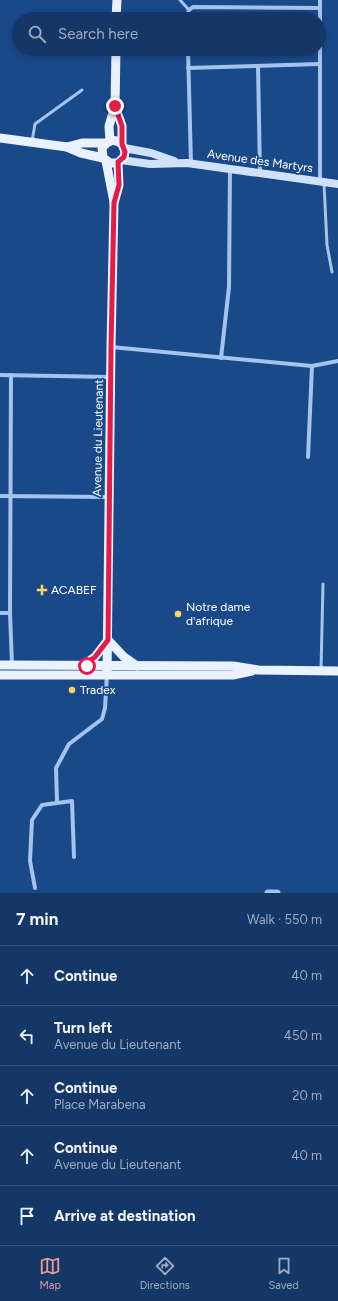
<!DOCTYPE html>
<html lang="en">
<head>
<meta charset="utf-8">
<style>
  :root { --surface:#143768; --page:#214271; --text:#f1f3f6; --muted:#9dacc0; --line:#33517c; --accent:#e69b98 }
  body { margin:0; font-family:Figtree,sans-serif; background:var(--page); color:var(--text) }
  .stop { position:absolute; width:12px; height:12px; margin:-9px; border:3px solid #e11d48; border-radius:50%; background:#fff }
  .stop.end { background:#e11d48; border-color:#fff; box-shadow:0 1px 4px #0008 }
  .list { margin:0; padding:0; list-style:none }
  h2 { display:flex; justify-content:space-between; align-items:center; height:52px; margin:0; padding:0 16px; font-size:17px }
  h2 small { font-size:13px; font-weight:400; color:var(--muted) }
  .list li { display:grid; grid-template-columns:26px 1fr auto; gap:12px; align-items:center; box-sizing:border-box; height:60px; padding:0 16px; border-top:1px solid var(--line) }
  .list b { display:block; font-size:15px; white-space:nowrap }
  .list p { margin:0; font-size:13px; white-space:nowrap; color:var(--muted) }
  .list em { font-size:13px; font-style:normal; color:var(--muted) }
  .icon { flex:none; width:22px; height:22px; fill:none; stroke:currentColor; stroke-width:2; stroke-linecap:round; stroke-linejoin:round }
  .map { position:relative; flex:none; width:338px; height:893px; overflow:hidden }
  .search { position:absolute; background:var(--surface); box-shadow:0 2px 6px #0003; left:12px; right:12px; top:12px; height:44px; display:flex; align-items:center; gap:10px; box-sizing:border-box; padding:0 14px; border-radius:22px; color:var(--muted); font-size:15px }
  .sheet { height:352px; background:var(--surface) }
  nav { display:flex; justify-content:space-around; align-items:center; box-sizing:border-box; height:56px; border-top:1px solid var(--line); background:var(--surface); font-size:11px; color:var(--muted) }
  nav a { display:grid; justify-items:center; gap:2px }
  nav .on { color:var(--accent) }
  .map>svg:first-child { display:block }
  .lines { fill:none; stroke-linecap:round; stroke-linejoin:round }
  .service { stroke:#a4c4ed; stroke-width:3 }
  .minor { stroke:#a4c4ed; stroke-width:4 }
  .tertiary { stroke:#a4c4ed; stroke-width:7 }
  .secondary { stroke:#d0e2f9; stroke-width:8 }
  .primary { stroke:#eaf2ff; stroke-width:9 }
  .route { stroke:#e11d48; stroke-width:5 }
  .poi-dot { fill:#ffd360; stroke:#1a498a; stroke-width:1.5 }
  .labels { text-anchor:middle; stroke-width:3.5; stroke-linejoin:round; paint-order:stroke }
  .street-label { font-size:12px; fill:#fff; stroke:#1a498a }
  .poi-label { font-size:12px; fill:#fff; stroke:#1a498a; text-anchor:start }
</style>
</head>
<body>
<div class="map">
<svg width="338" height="893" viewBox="0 0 338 893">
  <rect width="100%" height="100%" fill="#1a498a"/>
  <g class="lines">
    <g class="service">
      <path d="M 180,0 L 189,10"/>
      <path d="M 32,142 L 35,124 L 82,90"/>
      <path d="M 324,184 L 327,245 L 332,272"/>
      <path d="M 321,670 L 323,584"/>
    </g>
    <g class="minor">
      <path d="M 186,19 L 189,10 L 193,7 L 320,8"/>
      <path d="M 188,49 L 191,164"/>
      <path d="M 258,66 L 260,173"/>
      <path d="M 188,68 L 319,64"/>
      <path d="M 320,181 L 320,0"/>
      <path d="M 111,347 L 312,366 L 338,361"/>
      <path d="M 221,358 L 229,287 L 230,169"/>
      <path d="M 0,375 L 111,377"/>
      <path d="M 11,375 L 10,613 L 12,665"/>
      <path d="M 308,457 L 312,366"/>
      <path d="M 0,496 L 109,497"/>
      <path d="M 0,613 L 10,613"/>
      <path d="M 57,802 L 56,768 L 69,744 L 102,719 L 105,708 L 107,674"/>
      <path d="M 35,888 L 30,861 L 32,820 L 42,805 L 72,801 L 74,857"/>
    </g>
    <path class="tertiary" d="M 268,893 L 277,893"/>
    <g class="secondary">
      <path d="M 124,148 L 151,153 L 174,161"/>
      <path d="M 121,160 L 150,164 L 187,163 L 338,184"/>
    </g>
    <g class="primary">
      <path d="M 116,19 L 117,0"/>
      <path d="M 115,106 L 122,126 L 122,144 L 125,152 L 124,157 L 118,163 L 110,163 L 103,158 L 102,148 C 108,140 114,138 122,144"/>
      <path d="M 0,138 L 67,147 L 81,153 L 103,158"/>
      <path d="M 110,141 L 109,126 L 115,106 L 116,49"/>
      <path d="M 67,147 L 82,143 L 106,143"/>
      <path d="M 106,161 L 114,202"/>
      <path d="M 0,665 L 233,666 L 258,670 L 338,671"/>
      <path d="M 82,666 L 95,657 L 108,640 L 124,657 L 137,666"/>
      <path d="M 107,674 L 111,347 L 114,203 L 119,185 L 118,163"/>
      <path d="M 0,675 L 233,675 L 252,671"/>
    </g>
  </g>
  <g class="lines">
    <path class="route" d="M 87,666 L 82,666 L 95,657 L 108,640 L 111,347 L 114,203 L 119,185 L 118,162 L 124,157 L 125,152 L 122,144 L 122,126 L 115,106"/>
  </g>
  <g class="poi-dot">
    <path d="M40 584h4v4h4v4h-4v4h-4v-4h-4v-4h4z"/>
    <circle cx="178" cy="614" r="4"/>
    <circle cx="72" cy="690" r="4"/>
  </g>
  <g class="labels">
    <g class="street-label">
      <text transform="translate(260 161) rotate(8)" y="4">Avenue des Martyrs</text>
      <text transform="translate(98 438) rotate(-89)" y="4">Avenue du Lieutenant</text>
    </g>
    <g class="poi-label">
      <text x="51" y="594">ACABEF</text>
      <text x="186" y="611">Notre dame<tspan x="186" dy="14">d'afrique</tspan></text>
      <text x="80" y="694">Tradex</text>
    </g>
  </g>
</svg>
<div class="stop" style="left:87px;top:666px"></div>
<div class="stop end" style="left:115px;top:106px"></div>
<div class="search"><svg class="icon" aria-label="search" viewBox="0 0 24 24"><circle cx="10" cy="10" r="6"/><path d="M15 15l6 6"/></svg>Search here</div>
</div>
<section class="sheet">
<h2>7 min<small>Walk · 550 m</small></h2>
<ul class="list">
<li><svg class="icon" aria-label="ahead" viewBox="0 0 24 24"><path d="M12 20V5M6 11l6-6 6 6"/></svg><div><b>Continue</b></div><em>40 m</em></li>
<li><svg class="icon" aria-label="left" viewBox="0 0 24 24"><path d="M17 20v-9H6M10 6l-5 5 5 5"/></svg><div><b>Turn left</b><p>Avenue du Lieutenant</p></div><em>450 m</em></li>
<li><svg class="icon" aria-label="ahead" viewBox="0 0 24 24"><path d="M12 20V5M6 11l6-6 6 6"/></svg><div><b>Continue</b><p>Place Marabena</p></div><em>20 m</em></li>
<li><svg class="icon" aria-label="ahead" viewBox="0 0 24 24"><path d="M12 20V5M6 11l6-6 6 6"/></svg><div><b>Continue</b><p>Avenue du Lieutenant</p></div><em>40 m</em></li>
<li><svg class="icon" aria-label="arrive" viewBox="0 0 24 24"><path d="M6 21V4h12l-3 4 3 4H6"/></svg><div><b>Arrive at destination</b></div></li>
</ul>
</section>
<nav>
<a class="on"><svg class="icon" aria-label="map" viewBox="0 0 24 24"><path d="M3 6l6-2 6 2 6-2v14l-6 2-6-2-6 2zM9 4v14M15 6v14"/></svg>Map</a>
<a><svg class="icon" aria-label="directions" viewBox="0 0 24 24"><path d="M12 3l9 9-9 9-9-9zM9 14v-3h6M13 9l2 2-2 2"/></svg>Directions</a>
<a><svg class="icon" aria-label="saved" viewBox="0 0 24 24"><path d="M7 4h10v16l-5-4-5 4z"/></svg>Saved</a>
</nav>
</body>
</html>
